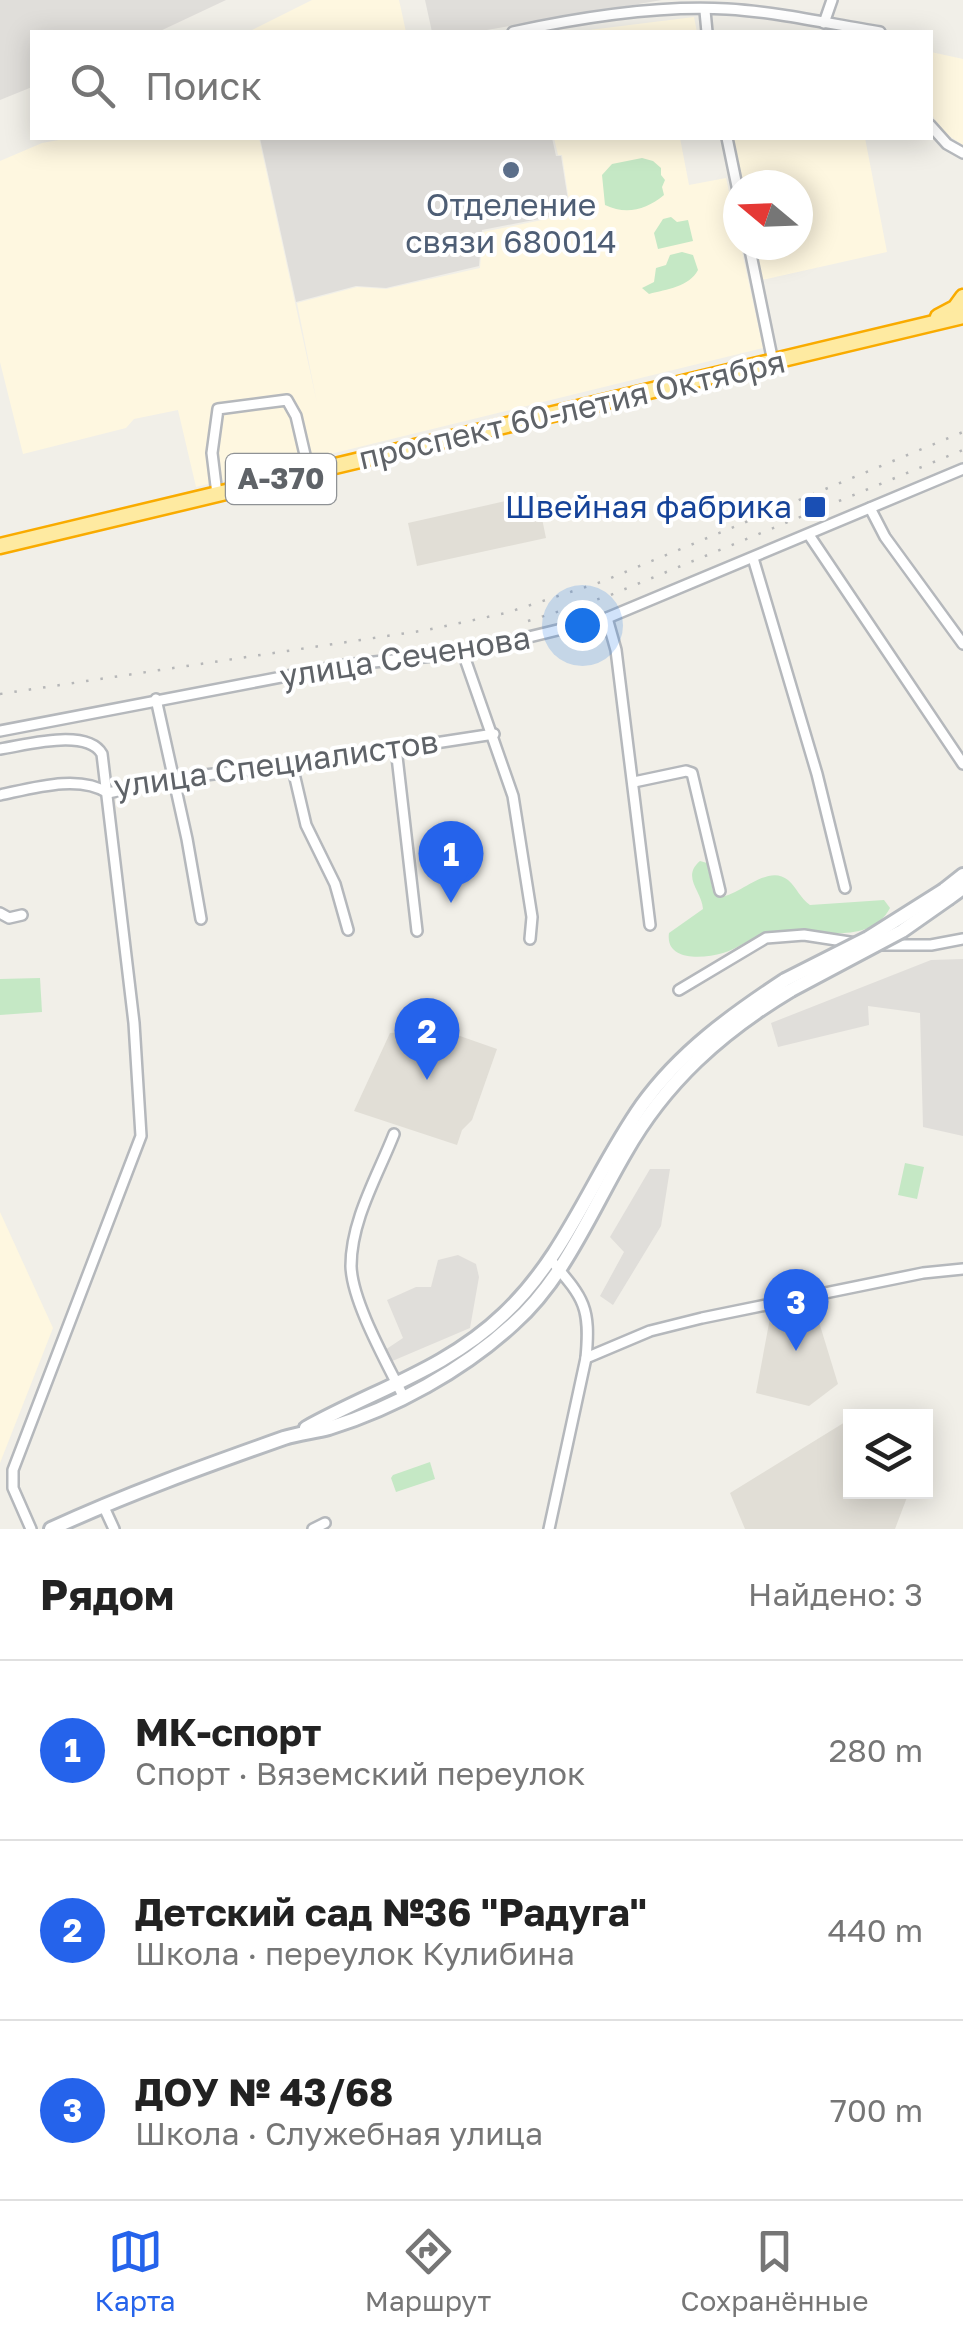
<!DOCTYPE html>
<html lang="ru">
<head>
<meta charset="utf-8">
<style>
  :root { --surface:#fff; --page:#f2f2f2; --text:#222; --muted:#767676; --line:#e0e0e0; --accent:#2563eb }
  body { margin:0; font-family:"Golos Text",sans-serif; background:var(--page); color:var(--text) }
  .controls { position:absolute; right:30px; bottom:30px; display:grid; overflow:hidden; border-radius:0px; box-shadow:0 5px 25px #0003 }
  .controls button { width:90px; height:90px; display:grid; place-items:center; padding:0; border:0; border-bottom:2px solid var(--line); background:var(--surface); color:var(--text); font:50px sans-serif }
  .compass { position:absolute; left:723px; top:170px; width:90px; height:90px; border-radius:50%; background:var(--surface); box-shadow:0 5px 25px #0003; rotate:289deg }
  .you { position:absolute; left:582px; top:625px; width:35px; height:35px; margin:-25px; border:8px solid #fff; border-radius:50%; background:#1a73e8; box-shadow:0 0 0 15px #1a73e833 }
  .badge { display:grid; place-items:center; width:65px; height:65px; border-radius:50%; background:var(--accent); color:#fff; font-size:32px; font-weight:700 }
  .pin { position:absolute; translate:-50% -82px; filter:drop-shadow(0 2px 5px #0008) }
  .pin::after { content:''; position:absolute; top:52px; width:35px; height:30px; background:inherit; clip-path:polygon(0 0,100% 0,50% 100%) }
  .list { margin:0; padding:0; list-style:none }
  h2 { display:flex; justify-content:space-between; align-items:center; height:130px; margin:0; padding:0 40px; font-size:42px }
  h2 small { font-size:32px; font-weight:400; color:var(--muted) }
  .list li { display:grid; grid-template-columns:65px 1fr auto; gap:30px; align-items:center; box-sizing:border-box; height:180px; padding:0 40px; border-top:2px solid var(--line) }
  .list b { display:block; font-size:38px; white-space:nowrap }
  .list p { margin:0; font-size:32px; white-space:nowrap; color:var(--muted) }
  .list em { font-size:32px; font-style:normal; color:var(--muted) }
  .icon { flex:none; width:55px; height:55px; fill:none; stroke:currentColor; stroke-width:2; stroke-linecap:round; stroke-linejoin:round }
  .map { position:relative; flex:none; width:963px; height:1529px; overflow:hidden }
  .search { position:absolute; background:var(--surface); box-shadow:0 5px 25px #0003; left:30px; right:30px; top:30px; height:110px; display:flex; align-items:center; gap:25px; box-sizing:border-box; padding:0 35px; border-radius:0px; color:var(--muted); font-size:38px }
  .sheet { height:670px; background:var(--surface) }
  nav { display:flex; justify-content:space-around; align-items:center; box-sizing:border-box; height:140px; border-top:2px solid var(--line); background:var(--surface); font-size:28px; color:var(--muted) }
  nav a { display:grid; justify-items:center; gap:5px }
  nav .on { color:var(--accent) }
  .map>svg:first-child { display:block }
  .commercial { fill:#fef7e0 }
  .industrial { fill:#e0deda }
  .education { fill:#e1ded6 }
  .green { fill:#c5e8c5 }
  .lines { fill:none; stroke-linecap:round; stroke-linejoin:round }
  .minor-casing { stroke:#b5b8bc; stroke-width:14 }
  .secondary-casing { stroke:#b6babf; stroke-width:18 }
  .trunk-casing { stroke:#f9ab00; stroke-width:19 }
  .minor { stroke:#fff; stroke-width:9 }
  .secondary { stroke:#fff; stroke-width:12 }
  .trunk { stroke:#feeaa1; stroke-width:14 }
  .rail { stroke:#b6b7b8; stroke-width:2.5; stroke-dasharray:2.5 12; stroke-linecap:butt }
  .secondary-bridge-casing { stroke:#b6babf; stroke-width:18; stroke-linecap:butt }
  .secondary-bridge { stroke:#fff; stroke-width:12 }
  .service-dot { fill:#5c6f8a; stroke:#fff; stroke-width:4 }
  .transit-dot { fill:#1a4fb4; stroke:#fff; stroke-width:4 }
  .labels { text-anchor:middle; stroke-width:8; stroke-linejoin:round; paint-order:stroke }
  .shield { fill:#fff; stroke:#8f9295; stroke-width:2.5 }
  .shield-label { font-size:30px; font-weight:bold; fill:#5f6368 }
  .service-label { font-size:32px; fill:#4e5e75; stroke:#fff }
  .street-label { font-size:32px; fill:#5f6368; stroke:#fff }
  .transit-label { font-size:32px; fill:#164399; stroke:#fff; text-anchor:end }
</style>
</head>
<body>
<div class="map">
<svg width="963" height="1529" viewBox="0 0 963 1529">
  <rect width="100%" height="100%" fill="#f1efe8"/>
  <g class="commercial">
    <path d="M 312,0 L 399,0 L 406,32 L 248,32 Z"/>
    <path d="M 694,17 L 697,32 L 573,32 Z"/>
    <path d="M 931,52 L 963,59 L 963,145 L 940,130 L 931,112 Z"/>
    <path d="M 70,138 L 259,138 L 317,403 L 297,303 L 357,287 L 386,289 L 480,268 L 483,232 L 571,214 L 562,155 L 558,155 L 554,138 L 680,138 L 689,185 L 726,178 L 763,348 L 196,487 L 178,410 L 134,419 L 126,428 L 23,454 L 0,362 L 0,161 L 42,143 Z"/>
    <path d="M 730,138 L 865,138 L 887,252 L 762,280 L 754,245 L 798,245 L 798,185 L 741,185 Z"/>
    <path d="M 0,1212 L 53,1328 L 0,1463 Z"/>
  </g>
  <g class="industrial">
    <path d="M 0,0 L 226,0 L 158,32 L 32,32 L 32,87 L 0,100 Z"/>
    <path d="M 425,0 L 662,0 L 475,32 L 432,32 Z"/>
    <path d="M 260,138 L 552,138 L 556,156 L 561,156 L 570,213 L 482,230 L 479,266 L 386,288 L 356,286 L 296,302 Z"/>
    <path d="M 963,959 L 963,1136 L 923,1127 L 920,1013 L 868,1006 L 869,1025 L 778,1047 L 771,1023 L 931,960 Z"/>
    <path d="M 650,1169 L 670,1169 L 661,1226 L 613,1305 L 600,1296 L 624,1252 L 610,1237 Z"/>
    <path d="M 458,1255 L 476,1264 L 479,1277 L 470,1328 L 390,1362 L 385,1350 L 403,1338 L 387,1300 L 416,1287 L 431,1287 L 438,1260 Z"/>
  </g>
  <g class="education">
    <path d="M 537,494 L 546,538 L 417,566 L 408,523 Z"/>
    <path d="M 440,1029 L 497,1049 L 472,1120 L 462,1130 L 457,1145 L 354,1111 L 390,1033 Z"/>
    <path d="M 815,1309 L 838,1384 L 809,1406 L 756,1393 L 770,1318 Z"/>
    <path d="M 850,1419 L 850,1492 L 909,1492 L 895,1529 L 745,1529 L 730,1493 Z"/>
  </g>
  <g class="green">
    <path d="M 642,158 L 653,161 L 661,168 L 661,175 L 665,180 L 662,187 L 664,195 C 646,210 626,215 605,205 L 602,175 L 612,164 Z"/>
    <path d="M 671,217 L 677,222 L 688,220 L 693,241 L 658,249 L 654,233 L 663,219 Z"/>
    <path d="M 682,252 L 693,255 L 698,270 C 689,287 667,289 649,294 L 642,288 L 654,282 L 656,268 L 666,265 L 670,255 Z"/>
    <path d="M 700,861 L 707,863 L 713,891 L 719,897 C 740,896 768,863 788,880 C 797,888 800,898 810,905 L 884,900 L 890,908 C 868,950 805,925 766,934 C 750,937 738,949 723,953 C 702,959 665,961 669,933 L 703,909 C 702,891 681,877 700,861 Z"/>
    <path d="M 40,978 L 42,1012 L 0,1015 L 0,979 Z"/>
    <path d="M 905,1163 L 924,1167 L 917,1199 L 898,1195 Z"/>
    <path d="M 430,1462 L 435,1479 L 396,1492 L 391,1478 L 393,1475 Z"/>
  </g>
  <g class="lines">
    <defs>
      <g id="minor">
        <path d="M 705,11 L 707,32"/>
        <path d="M 824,23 L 832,0"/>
        <path d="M 513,32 C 582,17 657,5 727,9 C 778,12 830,24 880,32"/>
        <path d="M 930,125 L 947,144 L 963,153"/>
        <path d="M 727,138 L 738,191"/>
        <path d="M 749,245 L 773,362"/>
        <path d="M 217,494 L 212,453 L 218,409 L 287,400 L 296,416 L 309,472"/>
        <path d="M 870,508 L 885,537 L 963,644"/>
        <path d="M 809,535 L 963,764"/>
        <path d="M 753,558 L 817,774 L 845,888"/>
        <path d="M 607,618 L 616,650 L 650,925"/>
        <path d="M 463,653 L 513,796 L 532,917 L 530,939"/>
        <path d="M 156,699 L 187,839 L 201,919"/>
        <path d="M 0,731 L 344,665 L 463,653 L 607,618 L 963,469"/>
        <path d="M 396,748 L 417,931"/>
        <path d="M 0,749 C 27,745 87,728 102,754 L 134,1023 L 141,1136 L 13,1470 L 13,1488 L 31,1529"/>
        <path d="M 292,765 L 306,825 L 335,884 L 348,930"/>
        <path d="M 634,782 L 686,771 L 692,773 L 720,891"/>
        <path d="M 0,795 C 33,788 79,774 108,793 L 179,778 L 292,765 L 494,734"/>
        <path d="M 0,913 L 9,918 L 22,915"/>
        <path d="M 881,945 L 931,945 L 963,939"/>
        <path d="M 679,990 L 766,938 L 804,935 L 856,943"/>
        <path d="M 394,1134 C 378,1175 351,1220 351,1266 C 352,1302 387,1363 403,1396"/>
        <path d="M 586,1358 L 650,1331 L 702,1318 L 923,1273 L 963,1269"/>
        <path d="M 103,1505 L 114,1529"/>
        <path d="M 313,1529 L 325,1523"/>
        <path d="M 549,1529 L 586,1358 C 591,1305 583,1298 550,1259"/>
      </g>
      <g id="secondary">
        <path d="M 944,890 L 963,875"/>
        <path d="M 949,898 L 963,888"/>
        <path d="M 306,1428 C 374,1390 447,1369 504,1314 C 566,1256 594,1173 642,1105 C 680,1052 732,1015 785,980"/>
        <path d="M 51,1529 C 127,1494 205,1466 284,1438 C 299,1433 314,1432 329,1428 C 394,1408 463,1370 513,1324 C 564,1279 591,1211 625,1153 C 665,1082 721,1032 791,990"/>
      </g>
      <g id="trunk">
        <path d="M 938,317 L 955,308 L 963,297"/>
        <path d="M 0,546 L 963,316"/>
      </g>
    </defs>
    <use href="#minor" class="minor-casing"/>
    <use href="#secondary" class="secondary-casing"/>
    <use href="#trunk" class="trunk-casing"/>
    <use href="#minor" class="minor"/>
    <use href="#secondary" class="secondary"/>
    <use href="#trunk" class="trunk"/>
    <g class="rail">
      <path d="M 528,621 L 608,596 L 963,450"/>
      <path d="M 0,694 L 427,630 L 506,613 L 601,582 L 963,432"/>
    </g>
    <defs>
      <g id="secondary-bridge">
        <path d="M 785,980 L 868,938 L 944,890"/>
        <path d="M 791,990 L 902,931 L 949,898"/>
      </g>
    </defs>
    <use href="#secondary-bridge" class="secondary-bridge-casing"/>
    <use href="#secondary-bridge" class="secondary-bridge"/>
  </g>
  <circle class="service-dot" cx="511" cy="170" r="10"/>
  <rect class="transit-dot" x="803" y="495" width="24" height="24" rx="5"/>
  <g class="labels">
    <rect class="shield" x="226" y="454" width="110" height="50" rx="8"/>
    <g class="shield-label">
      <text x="281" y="489">А-370</text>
    </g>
    <g class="service-label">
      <text x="511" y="216">Отделение<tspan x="511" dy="37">связи 680014</tspan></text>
    </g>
    <g class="street-label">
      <text transform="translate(572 410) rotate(-13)" y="11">проспект 60-летия Октября</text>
      <text transform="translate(405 657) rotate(-9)" y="11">улица Сеченова</text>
      <text transform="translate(276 764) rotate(-8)" y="11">улица Специалистов</text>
    </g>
    <g class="transit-label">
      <text x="792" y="518">Швейная фабрика</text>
    </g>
  </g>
</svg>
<div class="controls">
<button><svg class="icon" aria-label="layers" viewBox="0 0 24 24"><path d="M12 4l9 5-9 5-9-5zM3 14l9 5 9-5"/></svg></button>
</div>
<svg class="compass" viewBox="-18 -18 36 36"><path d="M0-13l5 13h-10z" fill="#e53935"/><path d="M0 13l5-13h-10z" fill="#767676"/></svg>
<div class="you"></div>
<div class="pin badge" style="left:451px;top:903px">1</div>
<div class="pin badge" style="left:427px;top:1080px">2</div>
<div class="pin badge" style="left:796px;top:1351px">3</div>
<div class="search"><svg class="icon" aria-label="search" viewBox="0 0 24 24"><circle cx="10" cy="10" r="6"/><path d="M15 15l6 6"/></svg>Поиск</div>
</div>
<section class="sheet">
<h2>Рядом<small>Найдено: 3</small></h2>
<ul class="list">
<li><span class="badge">1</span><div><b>МК-спорт</b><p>Спорт · Вяземский переулок</p></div><em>280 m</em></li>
<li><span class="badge">2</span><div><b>Детский сад №36 &quot;Радуга&quot;</b><p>Школа · переулок Кулибина</p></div><em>440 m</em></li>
<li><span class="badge">3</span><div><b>ДОУ № 43/68</b><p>Школа · Служебная улица</p></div><em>700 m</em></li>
</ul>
</section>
<nav>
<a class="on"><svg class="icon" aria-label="map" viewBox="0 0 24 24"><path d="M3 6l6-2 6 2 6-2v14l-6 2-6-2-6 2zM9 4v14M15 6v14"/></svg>Карта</a>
<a><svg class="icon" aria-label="directions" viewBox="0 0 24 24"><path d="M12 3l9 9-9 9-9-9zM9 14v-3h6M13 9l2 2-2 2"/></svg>Маршрут</a>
<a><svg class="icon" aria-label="saved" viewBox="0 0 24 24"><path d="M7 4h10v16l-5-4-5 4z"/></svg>Сохранённые</a>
</nav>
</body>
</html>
